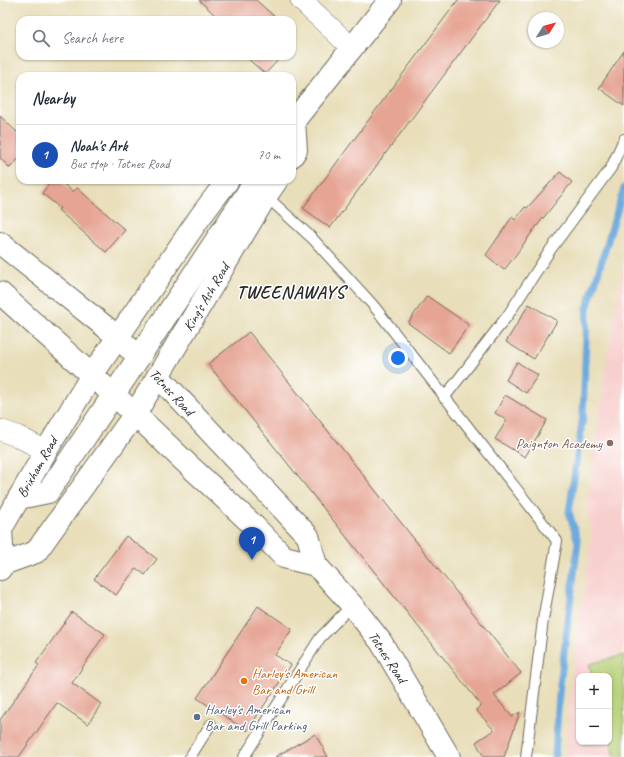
<!DOCTYPE html>
<html lang="en">
<head>
<meta charset="utf-8">
<style>
  :root { --surface:#fff; --page:#f2f2f3; --text:#1f2937; --muted:#747a83; --line:#e0e1e3; --accent:#d1495b }
  body { margin:0; font-family:Caveat,sans-serif; background:var(--page); color:var(--text) }
  .controls { position:absolute; right:12px; bottom:12px; display:grid; overflow:hidden; border-radius:8px; box-shadow:0 1px 3px #0004 }
  .controls button { width:36px; height:36px; display:grid; place-items:center; padding:0; border:0; border-bottom:1px solid var(--line); background:var(--surface); color:var(--text); font:20px sans-serif }
  .compass { position:absolute; left:528px; top:12px; width:36px; height:36px; border-radius:50%; background:var(--surface); box-shadow:0 1px 3px #0004; rotate:53deg }
  .you { position:absolute; left:398px; top:358px; width:14px; height:14px; margin:-10px; border:3px solid #fff; border-radius:50%; background:#1a73e8; box-shadow:0 0 0 6px #1a73e833 }
  .badge { display:grid; place-items:center; width:26px; height:26px; border-radius:50%; background:var(--accent); color:#fff; font-size:13px; font-weight:700 }
  .pin { position:absolute; translate:-50% -33px; filter:drop-shadow(0 1px 2px #0008) }
  .pin::after { content:''; position:absolute; top:21px; width:14px; height:12px; background:inherit; clip-path:polygon(0 0,100% 0,50% 100%) }
  .list { margin:0; padding:0; list-style:none }
  h2 { display:flex; justify-content:space-between; align-items:center; height:52px; margin:0; padding:0 16px; font-size:17px }
  h2 small { font-size:13px; font-weight:400; color:var(--muted) }
  .list li { display:grid; grid-template-columns:26px 1fr auto; gap:12px; align-items:center; box-sizing:border-box; height:60px; padding:0 16px; border-top:1px solid var(--line) }
  .list b { display:block; font-size:15px; white-space:nowrap }
  .list p { margin:0; font-size:13px; white-space:nowrap; color:var(--muted) }
  .list em { font-size:13px; font-style:normal; color:var(--muted) }
  .icon { flex:none; width:22px; height:22px; fill:none; stroke:currentColor; stroke-width:2; stroke-linecap:round; stroke-linejoin:round }
  .map { position:relative; flex:none; width:624px; height:757px; overflow:hidden }
  .search { position:absolute; background:var(--surface); box-shadow:0 1px 3px #0004; left:16px; top:16px; width:280px; height:44px; display:flex; align-items:center; gap:10px; box-sizing:border-box; padding:0 14px; border-radius:12px; color:var(--muted); font-size:15px }
  .panel { position:absolute; background:var(--surface); box-shadow:0 1px 3px #0004; left:16px; top:72px; width:280px; height:112px; border-radius:12px }
  .map>svg:first-child { display:block }
  .built { fill:#f7d0ce; fill-rule:evenodd }
  .green { fill:#b4ce74; stroke:#707c50 }
  .lines { fill:none; stroke-linecap:round; stroke-linejoin:round }
  .stream { stroke:#6daade; stroke-width:7 }
  .building { fill:#e6a594 }
  .service-casing { stroke:#6d6a5d; stroke-width:12 }
  .minor-casing { stroke:#6d6a5d; stroke-width:22 }
  .primary-casing { stroke:#6d6a5d; stroke-width:24 }
  .trunk-casing { stroke:#6d6a5d; stroke-width:24 }
  .service { stroke:#fff; stroke-width:10 }
  .minor { stroke:#fff; stroke-width:21 }
  .primary { stroke:#fff; stroke-width:22 }
  .trunk { stroke:#fff; stroke-width:22 }
  .education-dot { fill:#8d6e63; stroke:#fff; stroke-width:1.5 }
  .food-dot { fill:#e8710a; stroke:#fff; stroke-width:1.5 }
  .service-dot { fill:#5c6f8a; stroke:#fff; stroke-width:1.5 }
  .labels { text-anchor:middle; stroke-width:3; stroke-linejoin:round; paint-order:stroke }
  .street-label { font-size:14px; fill:#2b2b2b; stroke:#fff }
  .education-label { font-size:14px; fill:#785e54; stroke:#fff; text-anchor:end }
  .food-label { font-size:14px; fill:#c56008; stroke:#fff; text-anchor:start }
  .service-label { font-size:14px; fill:#4e5e75; stroke:#fff; text-anchor:start }
  .district-label { font-size:18px; font-weight:bold; letter-spacing:1px; fill:#2b2b2b; stroke:#fff }
</style>
</head>
<body>
<div class="map">
<svg width="624" height="757" viewBox="0 0 624 757">
  <rect width="100%" height="100%" fill="#fff"/>
  <filter id="ink" filterUnits="userSpaceOnUse"><feTurbulence type="fractalNoise" baseFrequency=".025" numOctaves="2"/><feDisplacementMap in="SourceGraphic" scale="8" xChannelSelector="R" yChannelSelector="G"/><feConvolveMatrix kernelMatrix="1 2 1 2 8 2 1 2 1" color-interpolation-filters="sRGB"/></filter>
  <filter id="wash" filterUnits="userSpaceOnUse"><feTurbulence type="fractalNoise" baseFrequency=".012" numOctaves="4" result="noise"/><feDisplacementMap in="SourceGraphic" scale="16" xChannelSelector="R" yChannelSelector="G"/><feGaussianBlur stdDeviation="0.9" result="paint"/><feColorMatrix in="noise" values="0 0 0 0 0 0 0 0 0 0 0 0 0 0 0 0 0 1.4 0 .05"/><feComposite in="paint" operator="in"/></filter>
  <g filter="url(#wash)">
    <rect width="100%" height="100%" fill="#e8deb9"/>
    <path class="built" d="M 624,260 L 624,757 L 565,757 L 570,690 L 592,528 L 586,517 L 605,370 ZM 579,676 L 609,676 L 609,742 L 579,742 Z"/>
    <path class="green" d="M 624,655 L 624,757 L 615,757 L 609,736 L 609,676 L 592,676 L 589,664 Z"/>
    <g class="lines">
      <path class="stream" d="M 555,757 L 559,693 L 578,542 L 569,512 L 583,416 L 587,309 L 624,188"/>
    </g>
    <g id="blocks">
      <g class="building">
        <path d="M 199,0 L 256,0 L 278,20 L 220,20 Z"/>
        <path d="M 458,0 L 500,0 L 330,228 L 303,208 Z"/>
        <path d="M 624,51 L 624,106 L 599,88 Z"/>
        <path d="M 245,56 L 282,56 L 265,74 Z"/>
        <path d="M 0,116 L 20,135 L 20,157 L 10,168 L 0,158 Z"/>
        <path d="M 560,172 L 572,182 L 532,232 L 515,256 L 504,270 L 486,255 L 512,217 L 515,220 L 525,207 L 527,208 Z"/>
        <path d="M 53,180 L 59,180 L 73,192 L 77,188 L 125,230 L 106,252 L 58,210 L 60,208 L 42,193 Z"/>
        <path d="M 427,296 L 469,325 L 449,353 L 408,323 Z"/>
        <path d="M 529,304 L 557,321 L 534,359 L 506,342 Z"/>
        <path d="M 249,332 L 521,673 L 494,695 L 512,717 L 520,712 L 504,757 L 484,757 L 476,742 L 494,730 L 476,710 L 481,705 L 208,364 Z"/>
        <path d="M 517,362 L 538,375 L 526,393 L 506,380 Z"/>
        <path d="M 505,395 L 547,420 L 525,457 L 495,439 L 507,420 L 495,413 Z"/>
        <path d="M 126,536 L 157,559 L 145,575 L 136,568 L 116,595 L 94,579 Z"/>
        <path d="M 258,606 L 292,629 L 275,655 L 291,665 L 247,731 L 197,698 Z"/>
        <path d="M 72,612 L 105,634 L 72,683 L 101,704 L 88,724 L 57,703 L 19,757 L 0,757 L 0,720 L 39,665 L 36,663 Z"/>
        <path d="M 315,734 L 328,757 L 275,757 Z"/>
      </g>
    </g>
  </g>
  <g filter="url(#ink)">
    <use href="#blocks" fill-opacity="0" stroke="#6d6a5d" stroke-width="1"/>
    <g class="lines">
      <defs>
        <g id="service">
          <path d="M 266,196 L 312,238 L 373,305 L 557,541 L 543,620 L 526,757"/>
          <path d="M 444,398 L 508,315 L 551,249 L 611,168 L 624,139"/>
          <path d="M 190,757 L 211,724"/>
          <path d="M 244,757 L 320,638 L 352,605"/>
        </g>
        <g id="minor">
          <path d="M 301,0 L 352,48"/>
          <path d="M 0,430 L 17,436 L 46,451"/>
        </g>
        <g id="primary">
          <path d="M 158,376 L 308,536 L 316,565 L 352,605 L 381,642 L 449,757"/>
          <path d="M 3,564 L 1,529 L 46,451 L 92,375"/>
          <path d="M 0,569 L 3,564 L 36,552 L 135,414 L 183,460 L 221,495 L 255,527 L 284,557 L 316,565"/>
        </g>
        <g id="trunk">
          <path d="M 292,122 L 294,121 L 390,0"/>
          <path d="M 292,156 L 296,150 L 294,121"/>
          <path d="M 0,243 L 118,337 L 129,348"/>
          <path d="M 0,293 L 135,414 L 158,376 L 266,196 L 277,180"/>
          <path d="M 92,375 L 200,217 L 228,180"/>
          <path d="M 19,498 L 48,492 L 139,357 L 254,183 L 262,180"/>
        </g>
      </defs>
      <use href="#service" class="service-casing"/>
      <use href="#minor" class="minor-casing"/>
      <use href="#primary" class="primary-casing"/>
      <use href="#trunk" class="trunk-casing"/>
      <use href="#service" class="service"/>
      <use href="#minor" class="minor"/>
      <use href="#primary" class="primary"/>
      <use href="#trunk" class="trunk"/>
    </g>
  </g>
  <circle class="education-dot" cx="610" cy="443" r="4"/>
  <circle class="food-dot" cx="244" cy="681" r="4"/>
  <circle class="service-dot" cx="197" cy="717" r="4"/>
  <g class="labels">
    <g class="street-label">
      <text transform="translate(206 297) rotate(-59)" y="5">King's Ash Road</text>
      <text transform="translate(172 392) rotate(47)" y="5">Totnes Road</text>
      <text transform="translate(37 467) rotate(-60)" y="5">Brixham Road</text>
      <text transform="translate(388 657) rotate(57)" y="5">Totnes Road</text>
    </g>
    <g class="education-label">
      <text x="602" y="448">Paignton Academy</text>
    </g>
    <g class="food-label">
      <text x="252" y="678">Harley's American<tspan x="252" dy="16">Bar and Grill</tspan></text>
    </g>
    <g class="service-label">
      <text x="205" y="714">Harley's American<tspan x="205" dy="16">Bar and Grill Parking</tspan></text>
    </g>
    <g class="district-label">
      <text x="291" y="298">TWEENAWAYS</text>
    </g>
  </g>
</svg>
<div class="controls">
<button>+</button>
<button>−</button>
</div>
<svg class="compass" viewBox="-18 -18 36 36"><path d="M0-13l5 13h-10z" fill="#e53935"/><path d="M0 13l5-13h-10z" fill="#747a83"/></svg>
<div class="you"></div>
<div class="pin badge" style="left:252px;top:560px;background:#1a4fb4">1</div>
<div class="search"><svg class="icon" aria-label="search" viewBox="0 0 24 24"><circle cx="10" cy="10" r="6"/><path d="M15 15l6 6"/></svg>Search here</div>
<section class="panel">
<h2>Nearby<small></small></h2>
<ul class="list">
<li><span class="badge" style="background:#1a4fb4">1</span><div><b>Noah's Ark</b><p>Bus stop · Totnes Road</p></div><em>70 m</em></li>
</ul>
</section>
</div>
</body>
</html>
